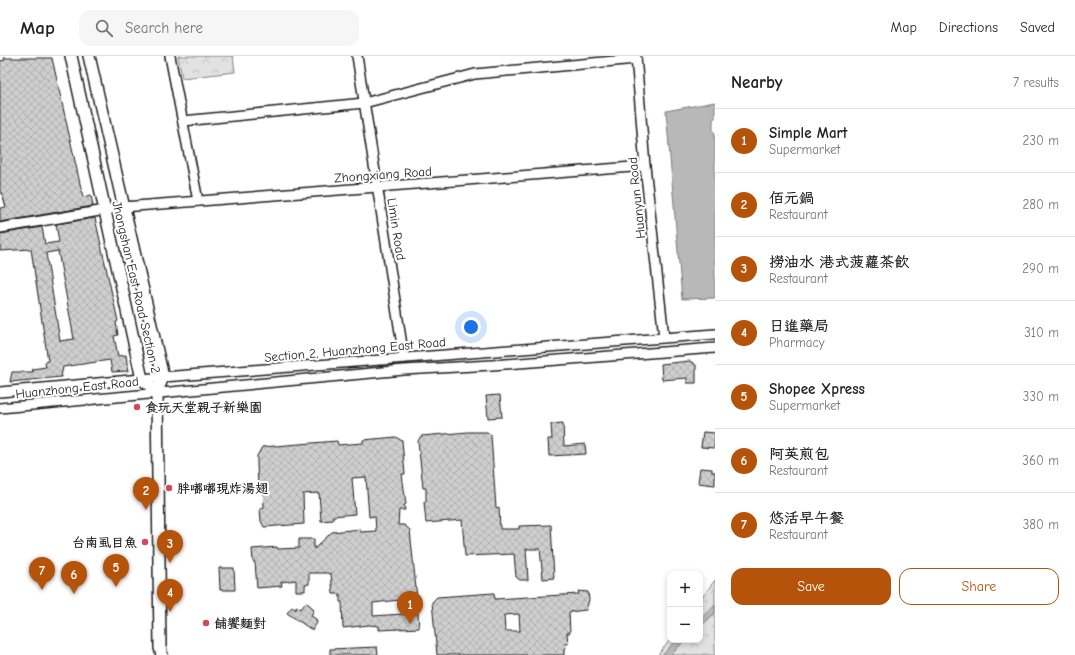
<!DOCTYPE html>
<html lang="en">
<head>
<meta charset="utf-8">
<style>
  :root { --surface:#fff; --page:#f6f6f6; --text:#222; --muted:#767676; --line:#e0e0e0; --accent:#b45309 }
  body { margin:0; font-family:"Comic Neue","LXGW WenKai TC",sans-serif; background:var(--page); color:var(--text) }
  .controls { position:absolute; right:12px; bottom:12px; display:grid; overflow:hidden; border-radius:8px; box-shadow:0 2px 6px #0003 }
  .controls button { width:36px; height:36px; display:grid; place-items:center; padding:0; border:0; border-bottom:1px solid var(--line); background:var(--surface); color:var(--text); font:20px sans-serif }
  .you { position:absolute; left:471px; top:271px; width:14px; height:14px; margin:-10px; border:3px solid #fff; border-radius:50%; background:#1a73e8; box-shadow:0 0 0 6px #1a73e833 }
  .badge { display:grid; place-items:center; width:26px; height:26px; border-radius:50%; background:var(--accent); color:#fff; font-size:13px; font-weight:700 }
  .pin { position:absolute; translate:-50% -33px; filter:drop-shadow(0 1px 2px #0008) }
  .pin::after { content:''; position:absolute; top:21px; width:14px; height:12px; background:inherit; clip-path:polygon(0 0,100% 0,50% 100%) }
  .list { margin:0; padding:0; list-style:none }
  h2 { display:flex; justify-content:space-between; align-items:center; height:52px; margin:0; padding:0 16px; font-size:17px }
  h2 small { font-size:13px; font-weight:400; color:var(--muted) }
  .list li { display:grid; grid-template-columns:26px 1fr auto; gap:12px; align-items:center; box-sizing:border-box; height:64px; padding:0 16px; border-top:1px solid var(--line) }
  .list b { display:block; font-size:15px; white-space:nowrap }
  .list p { margin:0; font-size:13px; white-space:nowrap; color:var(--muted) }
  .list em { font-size:13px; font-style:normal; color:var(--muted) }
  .actions { display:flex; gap:8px; padding:12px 16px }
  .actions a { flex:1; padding:9px 0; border:1px solid var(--accent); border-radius:12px; text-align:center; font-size:14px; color:var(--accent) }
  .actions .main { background:var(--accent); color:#fff }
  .icon { flex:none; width:22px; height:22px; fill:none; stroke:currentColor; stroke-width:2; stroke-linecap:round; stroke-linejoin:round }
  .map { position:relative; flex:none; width:715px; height:599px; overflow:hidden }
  header { display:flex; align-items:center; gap:24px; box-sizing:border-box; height:56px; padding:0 20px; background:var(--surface); border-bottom:1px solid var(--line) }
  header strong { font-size:19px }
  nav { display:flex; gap:22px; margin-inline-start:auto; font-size:14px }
  .search { width:280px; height:36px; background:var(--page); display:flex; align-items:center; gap:10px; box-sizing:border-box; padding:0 14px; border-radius:12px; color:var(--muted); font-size:15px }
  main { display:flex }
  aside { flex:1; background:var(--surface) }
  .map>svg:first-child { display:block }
  .forest { fill:url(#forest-crowns); stroke:#7f7f7f }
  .water { fill:#b8b8b8; stroke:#7a7a7a }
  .building { fill:url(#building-cross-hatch); stroke:#1c1c1c; fill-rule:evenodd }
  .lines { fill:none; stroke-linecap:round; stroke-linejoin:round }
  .minor-casing { stroke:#1c1c1c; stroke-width:12 }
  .major-casing { stroke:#1c1c1c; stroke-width:14 }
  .minor { stroke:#fff; stroke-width:9 }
  .major { stroke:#fff; stroke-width:11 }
  .poi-dot { fill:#d1495b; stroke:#fff; stroke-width:1.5 }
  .labels { text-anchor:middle; stroke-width:4; stroke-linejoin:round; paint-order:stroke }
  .street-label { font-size:13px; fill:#1c1c1c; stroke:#fff }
  .poi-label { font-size:13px; font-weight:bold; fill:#1c1c1c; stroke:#fff; text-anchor:start }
</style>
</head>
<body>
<header>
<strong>Map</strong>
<div class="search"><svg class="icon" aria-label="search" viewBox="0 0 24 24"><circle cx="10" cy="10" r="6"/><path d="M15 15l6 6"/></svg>Search here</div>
<nav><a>Map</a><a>Directions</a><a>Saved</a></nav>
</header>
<main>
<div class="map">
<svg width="715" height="599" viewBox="0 0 715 599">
  <defs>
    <pattern id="forest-crowns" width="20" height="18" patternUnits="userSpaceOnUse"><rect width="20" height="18" fill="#e2e2e2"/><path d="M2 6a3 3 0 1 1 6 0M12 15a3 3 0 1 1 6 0" fill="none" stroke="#c1c1c1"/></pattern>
    <pattern id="building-cross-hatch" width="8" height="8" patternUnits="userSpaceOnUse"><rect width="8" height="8" fill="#cecece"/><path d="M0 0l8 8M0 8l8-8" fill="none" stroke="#b0b0b0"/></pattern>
  </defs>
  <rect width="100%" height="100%" fill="#fff"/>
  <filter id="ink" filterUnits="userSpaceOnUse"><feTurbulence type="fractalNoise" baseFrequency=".025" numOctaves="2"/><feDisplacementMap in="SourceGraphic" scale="8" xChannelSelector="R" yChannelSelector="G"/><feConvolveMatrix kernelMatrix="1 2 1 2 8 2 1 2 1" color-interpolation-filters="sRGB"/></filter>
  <g filter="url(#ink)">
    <g class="forest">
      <path d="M 178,0 L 233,0 L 235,16 L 182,22 Z"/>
      <path d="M 715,524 L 715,599 L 658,599 L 670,584 L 700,584 L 700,544 Z"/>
    </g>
    <g class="water">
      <path d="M 715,46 L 715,62 L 713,63 L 713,75 L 715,77 L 715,242 L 682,243 L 666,55 Z"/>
      <path d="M 715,549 L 715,557 L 700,571 L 700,562 Z"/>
      <path d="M 676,584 L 685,584 L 671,599 L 663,599 Z"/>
    </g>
    <g class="building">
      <path d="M 4,2 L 52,2 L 83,141 L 91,139 L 93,150 L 0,166 L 0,152 L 6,151 L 2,137 L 0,137 L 0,5 L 5,4 Z"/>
      <path d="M 95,162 L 118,265 L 116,266 L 118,279 L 114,280 L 118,300 L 126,299 L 128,315 L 112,316 L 110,304 L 63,311 L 61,321 L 10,326 L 12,316 L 33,316 L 32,313 L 46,311 L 45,306 L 48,305 L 31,193 L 0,195 L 0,178 L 42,171 L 45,188 L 59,186 L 56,168 ZM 58,195 L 74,283 L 60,285 L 46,197 Z"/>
      <path d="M 690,305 L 696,309 L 696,327 L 687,327 L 687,322 L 662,324 L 661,308 Z"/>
      <path d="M 500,339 L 502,361 L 488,362 L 486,340 Z"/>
      <path d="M 563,367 L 564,390 L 585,388 L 586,398 L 549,400 L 548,383 L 552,383 L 551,368 Z"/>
      <path d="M 468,376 L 487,376 L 491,379 L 496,452 L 499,451 L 500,473 L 519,473 L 519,470 L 551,469 L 554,522 L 543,523 L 540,493 L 526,493 L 528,524 L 520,524 L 516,521 L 514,498 L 465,500 L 462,464 L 426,467 L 424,446 L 426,446 L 426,432 L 423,432 L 418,385 L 421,380 Z"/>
      <path d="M 703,376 L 715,377 L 714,392 L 701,391 Z"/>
      <path d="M 396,381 L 402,385 L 405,418 L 402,418 L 406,448 L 404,449 L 405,454 L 399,454 L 398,469 L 404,469 L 410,474 L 417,542 L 373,547 L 373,560 L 418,557 L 419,572 L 379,574 L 379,570 L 369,569 L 343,572 L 342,546 L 340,546 L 340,538 L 333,538 L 331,518 L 327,517 L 309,517 L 309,528 L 305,529 L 305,535 L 296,535 L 296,524 L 281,526 L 282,530 L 257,532 L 255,506 L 253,506 L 252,493 L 277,491 L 278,493 L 299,492 L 299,483 L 314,483 L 314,493 L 332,476 L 360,473 L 360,476 L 376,475 L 375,460 L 369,461 L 366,421 L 352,422 L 355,458 L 333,460 L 333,464 L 321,465 L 319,437 L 303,438 L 304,468 L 264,471 L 261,465 L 260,453 L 264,452 L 263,429 L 258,429 L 257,409 L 257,400 L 262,391 L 337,385 L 338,389 L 363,387 L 363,384 Z"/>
      <path d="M 700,412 L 712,413 L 712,416 L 715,416 L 715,429 L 698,427 Z"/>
      <path d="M 219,512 L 234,512 L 235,534 L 220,534 Z"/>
      <path d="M 578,535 L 588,536 L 589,544 L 586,554 L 569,556 L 570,577 L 567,577 L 568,588 L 565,588 L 566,592 L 564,592 L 564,599 L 437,599 L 432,546 L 437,541 L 494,537 L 495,543 L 579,538 ZM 519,558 L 520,575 L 505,575 L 504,559 Z"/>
      <path d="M 306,546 L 314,553 L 311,560 L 316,563 L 317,567 L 312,574 L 287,557 L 292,551 L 296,554 L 296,550 L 301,553 Z"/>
      <path d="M 377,591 L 378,599 L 330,599 L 330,593 Z"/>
    </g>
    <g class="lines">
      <defs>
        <g id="minor">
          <path d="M 170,0 L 198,145"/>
          <path d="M 357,0 L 404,302"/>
          <path d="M 636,0 L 645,110 L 664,281"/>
          <path d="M 183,65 L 364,47 L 475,18 L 636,3"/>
          <path d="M 0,172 L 123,151 L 645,110"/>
          <path d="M 0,336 L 163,321 L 715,278"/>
          <path d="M 0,352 L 404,314 L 492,309 L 715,292"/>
        </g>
        <g id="major">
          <path d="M 71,0 L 142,323 L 157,336"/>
          <path d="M 89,0 L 163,321 L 157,336 L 160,592 L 162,599"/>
        </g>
      </defs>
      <use href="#minor" class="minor-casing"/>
      <use href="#major" class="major-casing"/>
      <use href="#minor" class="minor"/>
      <use href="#major" class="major"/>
    </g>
  </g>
  <g class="poi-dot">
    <circle cx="137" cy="351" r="4"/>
    <circle cx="169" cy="432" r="4"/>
    <circle cx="145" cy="486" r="4"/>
    <circle cx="206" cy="567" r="4"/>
  </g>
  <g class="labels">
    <g class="street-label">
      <text transform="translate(383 118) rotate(-4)" y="5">Zhongxiang Road</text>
      <text transform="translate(636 142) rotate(-96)" y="5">Huanyun Road</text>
      <text transform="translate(397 173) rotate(81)" y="5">Limin Road</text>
      <text transform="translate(137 231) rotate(77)" y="5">Jhongshan East Road Section 2</text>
      <text transform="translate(355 293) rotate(-5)" y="5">Section 2, Huanzhong East Road</text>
      <text transform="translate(77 331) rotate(-6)" y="5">Huanzhong East Road</text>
    </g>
    <g class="poi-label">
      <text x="145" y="356">食玩天堂親子新樂園</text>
      <text x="177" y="437">胖嘟嘟現炸湯翅</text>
      <text x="137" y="491" text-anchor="end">台南虱目魚</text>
      <text x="214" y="572">餔饗麵對</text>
    </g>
  </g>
</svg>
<div class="controls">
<button>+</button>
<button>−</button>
</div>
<div class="you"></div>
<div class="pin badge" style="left:410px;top:568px">1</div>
<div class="pin badge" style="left:146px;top:454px">2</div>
<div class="pin badge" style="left:170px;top:507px">3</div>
<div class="pin badge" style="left:170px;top:556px">4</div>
<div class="pin badge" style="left:116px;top:531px">5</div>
<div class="pin badge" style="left:74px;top:538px">6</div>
<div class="pin badge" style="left:42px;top:534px">7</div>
</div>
<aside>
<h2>Nearby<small>7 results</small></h2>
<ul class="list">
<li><span class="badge">1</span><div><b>Simple Mart</b><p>Supermarket</p></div><em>230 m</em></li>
<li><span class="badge">2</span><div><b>佰元鍋</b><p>Restaurant</p></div><em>280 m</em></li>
<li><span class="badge">3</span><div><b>撈油水 港式菠蘿茶飲</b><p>Restaurant</p></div><em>290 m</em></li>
<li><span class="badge">4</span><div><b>日進藥局</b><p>Pharmacy</p></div><em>310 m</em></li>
<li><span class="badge">5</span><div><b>Shopee Xpress</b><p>Supermarket</p></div><em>330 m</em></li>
<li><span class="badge">6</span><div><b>阿英煎包</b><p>Restaurant</p></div><em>360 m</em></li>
<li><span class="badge">7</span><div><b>悠活早午餐</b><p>Restaurant</p></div><em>380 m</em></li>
</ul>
<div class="actions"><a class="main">Save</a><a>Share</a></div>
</aside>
</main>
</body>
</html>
